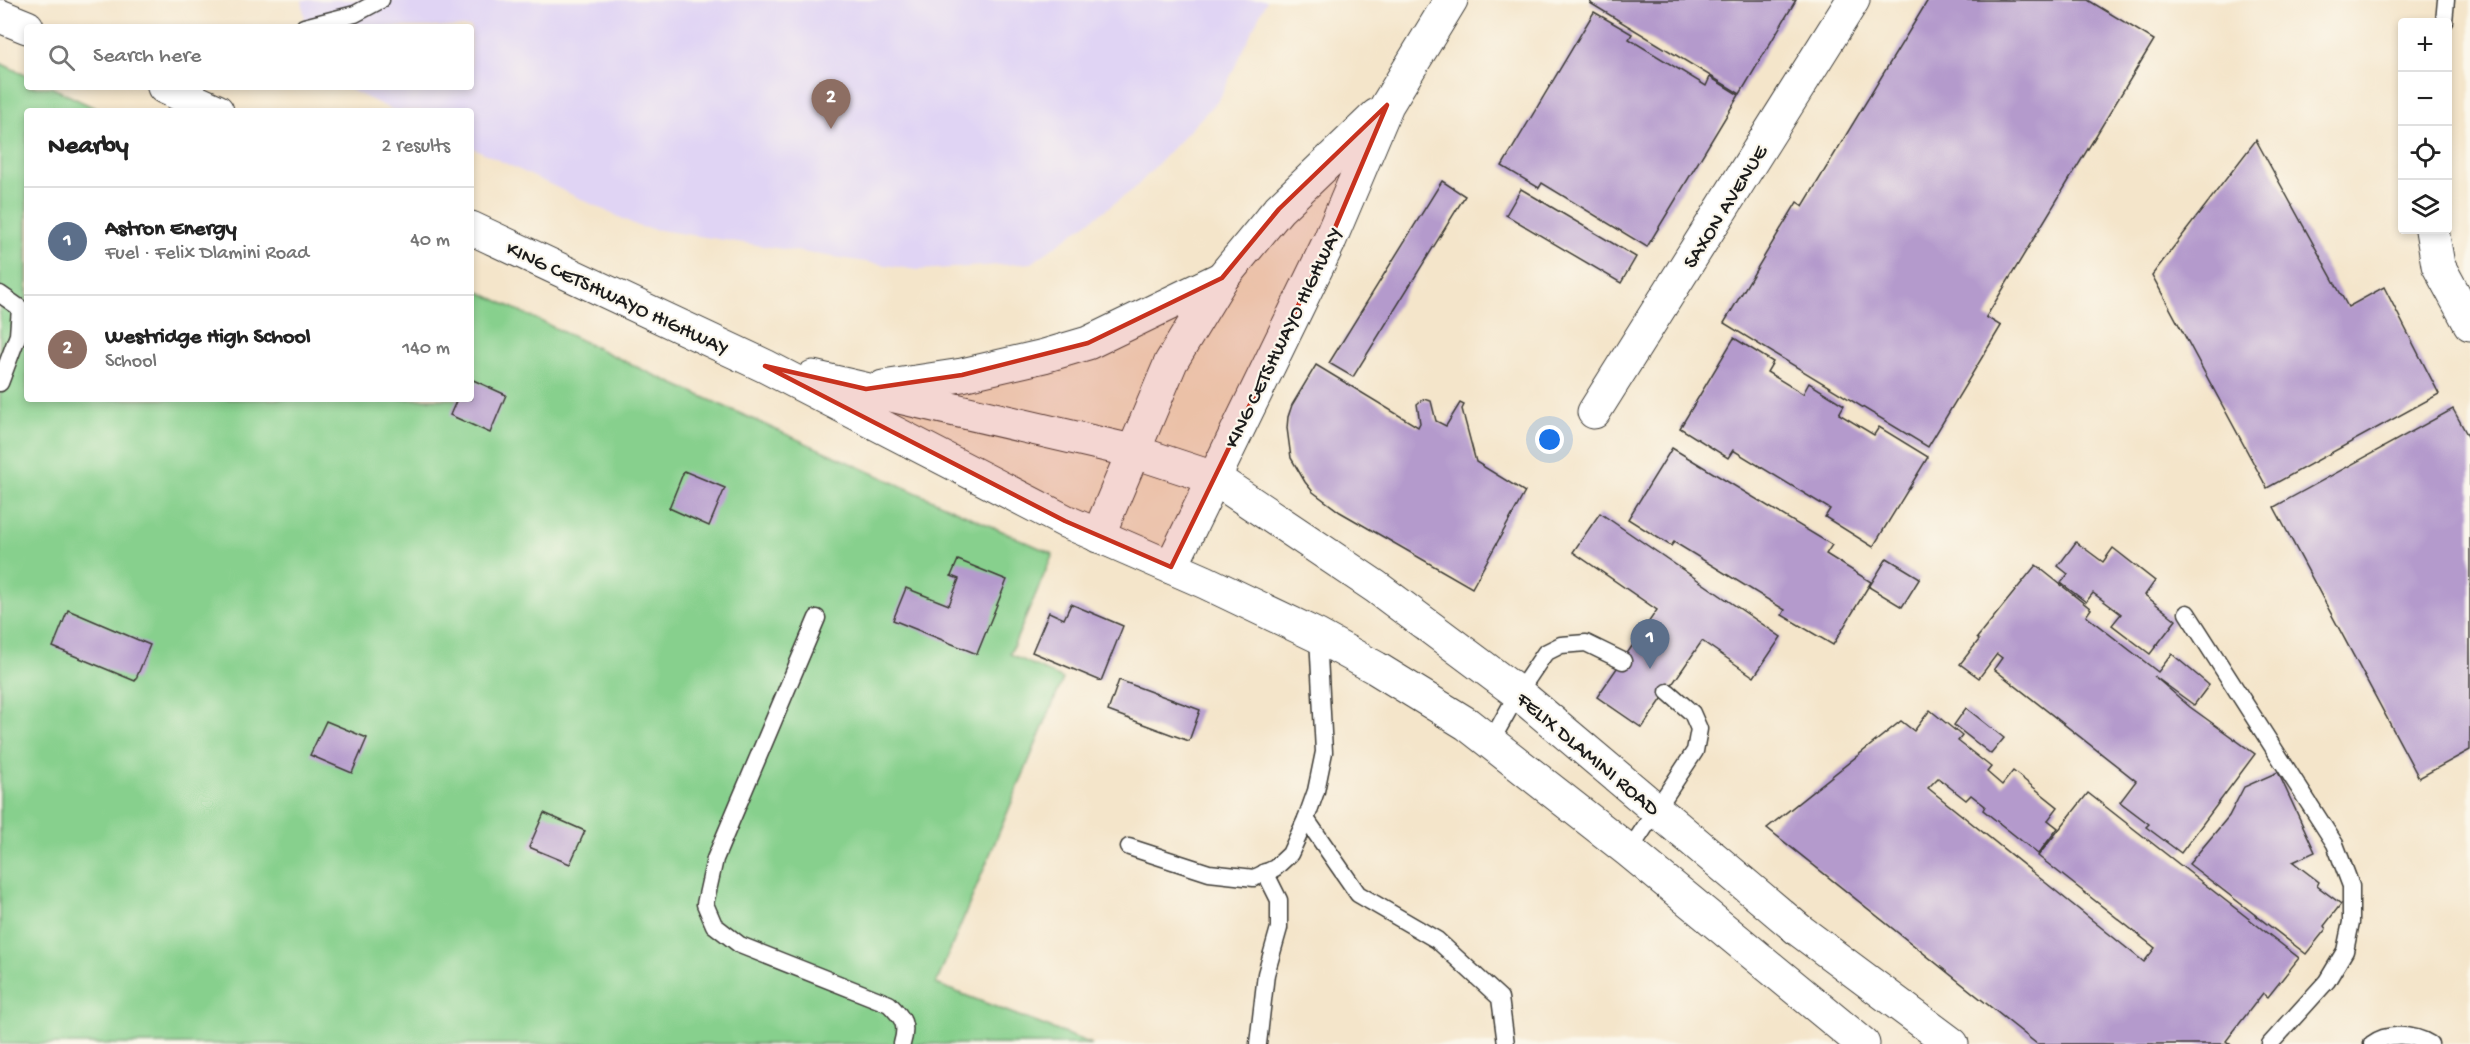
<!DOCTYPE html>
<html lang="en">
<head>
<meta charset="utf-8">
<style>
  :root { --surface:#fff; --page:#f2f2f2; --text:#222; --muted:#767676; --line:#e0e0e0; --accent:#c8321e }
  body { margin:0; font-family:"Gochi Hand",sans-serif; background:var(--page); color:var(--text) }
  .controls { position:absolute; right:18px; top:18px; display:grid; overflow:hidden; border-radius:6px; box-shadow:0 3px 9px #0003 }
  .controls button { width:54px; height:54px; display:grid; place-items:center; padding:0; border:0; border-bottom:2px solid var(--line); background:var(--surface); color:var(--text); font:30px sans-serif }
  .you { position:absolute; left:1550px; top:440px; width:21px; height:21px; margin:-15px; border:4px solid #fff; border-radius:50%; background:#1a73e8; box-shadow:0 0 0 9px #1a73e833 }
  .badge { display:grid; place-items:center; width:39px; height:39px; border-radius:50%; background:var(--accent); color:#fff; font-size:20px; font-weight:700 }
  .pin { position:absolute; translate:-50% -50px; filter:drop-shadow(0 2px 3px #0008) }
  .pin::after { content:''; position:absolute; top:32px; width:21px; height:18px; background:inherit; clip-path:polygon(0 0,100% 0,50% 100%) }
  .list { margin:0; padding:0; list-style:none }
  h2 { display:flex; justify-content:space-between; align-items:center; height:78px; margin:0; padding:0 24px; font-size:26px }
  h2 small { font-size:20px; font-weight:400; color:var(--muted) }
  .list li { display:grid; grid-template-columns:39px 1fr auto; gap:18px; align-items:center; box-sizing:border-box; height:108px; padding:0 24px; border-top:2px solid var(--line) }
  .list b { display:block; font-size:22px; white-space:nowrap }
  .list p { margin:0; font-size:20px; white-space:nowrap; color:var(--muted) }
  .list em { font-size:20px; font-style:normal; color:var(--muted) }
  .icon { flex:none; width:33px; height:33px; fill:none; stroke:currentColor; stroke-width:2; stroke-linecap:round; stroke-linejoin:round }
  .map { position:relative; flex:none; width:2470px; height:1044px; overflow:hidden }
  .search { position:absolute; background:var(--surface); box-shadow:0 3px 9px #0003; left:24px; top:24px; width:450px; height:66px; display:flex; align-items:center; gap:15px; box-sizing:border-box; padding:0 21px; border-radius:6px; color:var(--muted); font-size:22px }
  .panel { position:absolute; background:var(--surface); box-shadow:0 3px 9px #0003; left:24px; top:108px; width:450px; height:294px; border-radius:6px }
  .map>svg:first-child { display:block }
  .built { fill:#e0d4f4 }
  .green { fill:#87d08d; stroke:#527654; stroke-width:1.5 }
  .building { fill:#b49acc }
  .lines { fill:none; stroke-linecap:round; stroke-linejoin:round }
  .lane-casing { stroke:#3c3a36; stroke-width:19 }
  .street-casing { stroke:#3c3a36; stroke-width:35 }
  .secondary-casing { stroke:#3c3a36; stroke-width:35 }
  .lane { stroke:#fff; stroke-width:16 }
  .street { stroke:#fff; stroke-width:33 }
  .secondary { stroke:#fff; stroke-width:33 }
  .marked { fill:#c8321e; fill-opacity:0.2; stroke:#c8321e; stroke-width:4.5; stroke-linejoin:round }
  .labels { text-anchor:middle; stroke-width:4.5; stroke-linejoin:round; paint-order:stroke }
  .street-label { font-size:21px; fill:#1c1c1c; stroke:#fbf7ec }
</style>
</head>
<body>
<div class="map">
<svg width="2470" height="1044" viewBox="0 0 2470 1044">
  <rect width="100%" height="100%" fill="#fbf7ec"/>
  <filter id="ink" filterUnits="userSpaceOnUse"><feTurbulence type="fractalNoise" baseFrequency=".0167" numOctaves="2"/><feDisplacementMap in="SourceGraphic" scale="12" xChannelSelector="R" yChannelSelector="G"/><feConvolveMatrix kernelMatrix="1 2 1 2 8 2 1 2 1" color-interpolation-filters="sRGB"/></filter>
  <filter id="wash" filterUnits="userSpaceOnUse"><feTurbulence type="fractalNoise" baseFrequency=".008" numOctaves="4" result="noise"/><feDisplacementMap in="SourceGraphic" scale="24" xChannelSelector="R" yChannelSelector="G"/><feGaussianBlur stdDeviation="1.35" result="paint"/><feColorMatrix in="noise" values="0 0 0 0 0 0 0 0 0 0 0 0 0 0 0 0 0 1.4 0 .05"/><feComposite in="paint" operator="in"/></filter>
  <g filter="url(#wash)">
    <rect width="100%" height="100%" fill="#f4e5ca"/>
    <path class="built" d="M 302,0 L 1267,0 L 1220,98 L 1134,189 L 1032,263 L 918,270 L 640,227 L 471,147 L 471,111 L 395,111 L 344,87 L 471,87 L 471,27 L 306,27 Z"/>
    <path class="green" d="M 0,63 L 27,76 L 27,87 L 51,87 L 101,111 L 27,111 L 27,399 L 471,399 L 471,288 L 643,370 L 1053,554 L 1010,654 L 1063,679 L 936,984 L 1092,1044 L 0,1044 Z"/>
    <g id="blocks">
      <g class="building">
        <path d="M 1592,0 L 1796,0 L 1740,94 L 1590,3 Z"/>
        <path d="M 1928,0 L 2088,0 L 2154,40 L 1986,317 L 2001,326 L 1928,447 L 1724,323 L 1797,202 L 1803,206 Z"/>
        <path d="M 1594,12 L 1632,34 L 1629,39 L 1706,86 L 1710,77 L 1739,95 L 1647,247 L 1542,183 L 1539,188 L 1502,166 Z"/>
        <path d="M 2256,140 L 2348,307 L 2384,287 L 2439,394 L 2267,488 L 2152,275 Z"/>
        <path d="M 1442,181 L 1465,196 L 1353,377 L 1329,363 Z"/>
        <path d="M 1521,189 L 1636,257 L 1621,283 L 1506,215 Z"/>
        <path d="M 1734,338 L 1773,362 L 1767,372 L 1803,394 L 1809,383 L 1844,405 L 1839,414 L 1874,435 L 1879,427 L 1928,457 L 1873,547 L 1825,517 L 1830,509 L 1733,450 L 1728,458 L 1680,428 Z"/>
        <path d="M 1316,365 L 1418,427 L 1420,423 L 1417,404 L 1423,399 L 1431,401 L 1436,421 L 1446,426 L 1460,403 L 1464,405 L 1462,409 L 1476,462 L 1525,492 L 1472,588 L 1340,512 L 1313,492 L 1305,482 L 1291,458 L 1287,428 L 1288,417 L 1292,405 Z"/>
        <path d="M 471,379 L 506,395 L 490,433 L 450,415 L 457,399 L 471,399 Z"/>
        <path d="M 2453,409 L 2470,440 L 2470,750 L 2419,778 L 2274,507 Z"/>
        <path d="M 1672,448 L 1832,545 L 1826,554 L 1871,582 L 1833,645 L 1782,615 L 1785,610 L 1674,542 L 1671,546 L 1628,519 Z"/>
        <path d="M 684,471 L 725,488 L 709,526 L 669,508 Z"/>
        <path d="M 1600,513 L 1781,637 L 1754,677 L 1702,641 L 1642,728 L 1597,697 L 1657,610 L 1573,552 Z"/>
        <path d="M 2076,542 L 2103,562 L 2113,548 L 2155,581 L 2145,595 L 2176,620 L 2150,654 L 2112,625 L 2121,614 L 2093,593 L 2086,602 L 2061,583 L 2068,574 L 2058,566 Z"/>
        <path d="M 1887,558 L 1920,578 L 1902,607 L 1869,587 Z"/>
        <path d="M 958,560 L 1007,580 L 977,654 L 893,620 L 906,588 L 949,605 L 959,579 L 951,576 Z"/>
        <path d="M 2036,565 L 2091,609 L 2086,616 L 2158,672 L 2172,654 L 2209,685 L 2194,705 L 2154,676 L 2190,707 L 2255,754 L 2181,853 L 2146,827 L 2149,824 L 2120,802 L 2136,781 L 1994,669 L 2002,658 L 1997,654 L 1979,678 L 1960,664 L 1979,640 L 1977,638 Z"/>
        <path d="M 1071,604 L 1123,626 L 1101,681 L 1032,652 L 1049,612 L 1064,619 Z"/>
        <path d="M 68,610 L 150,645 L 135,681 L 53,647 Z"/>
        <path d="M 1119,680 L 1200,710 L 1189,741 L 1108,711 Z"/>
        <path d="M 1966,708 L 2004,738 L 1991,754 L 1954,725 Z"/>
        <path d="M 1930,710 L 1962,736 L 1958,741 L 1991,767 L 1987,772 L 2002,785 L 2013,771 L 2058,807 L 2048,820 L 2058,828 L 2038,854 L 1983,810 L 1985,806 L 1971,795 L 1966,800 L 1938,778 L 1928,788 L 2144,962 L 2155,948 L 2038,856 L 2088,793 L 2299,958 L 2268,997 L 2263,993 L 2226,1041 L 2230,1044 L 2037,1044 L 1767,828 L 1901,721 L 1914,731 Z"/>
        <path d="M 326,721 L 367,738 L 352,773 L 310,755 Z"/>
        <path d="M 2278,772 L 2315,852 L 2293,862 L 2319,882 L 2317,886 L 2341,904 L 2324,926 L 2326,929 L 2306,954 L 2189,864 L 2229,816 L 2244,787 Z"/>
        <path d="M 544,813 L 585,831 L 570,864 L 529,847 Z"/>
      </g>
    </g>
  </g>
  <g filter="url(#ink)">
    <use href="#blocks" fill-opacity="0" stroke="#3c3a36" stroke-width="1.5"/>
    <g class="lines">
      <defs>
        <g id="lane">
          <path d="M 2444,22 L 2446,0"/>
          <path d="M 304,27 L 355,14 L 381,0"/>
          <path d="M 0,294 L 20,308 L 18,335 L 0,383"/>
          <path d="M 2187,613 L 2335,844 L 2351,886 L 2351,922 L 2345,951 L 2327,981 L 2270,1044"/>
          <path d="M 817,618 L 715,859 L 705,904 L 714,925 L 740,945 L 889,1004 C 903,1018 908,1024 902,1044"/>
          <path d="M 1490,743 L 1518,693 L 1545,653 L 1561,645 L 1586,643 L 1623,661"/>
          <path d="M 1306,819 L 1358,894 L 1437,940 L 1500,998 L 1506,1044"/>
          <path d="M 1129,847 L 1209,873 L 1254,878 L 1275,868 L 1290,854 L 1306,819 L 1316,791 L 1324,752 L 1318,636"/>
          <path d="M 1629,851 L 1695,751 L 1699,729 L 1692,713 L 1668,692"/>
          <path d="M 1258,1044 L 1266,974 L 1279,928 L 1279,900 L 1265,872"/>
          <path d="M 2372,1044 C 2387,1032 2414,1034 2430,1044"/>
        </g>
        <g id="street">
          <path d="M 2432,230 L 2438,265 L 2470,324"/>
          <path d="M 1594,412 L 1853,0"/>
        </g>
        <g id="secondary">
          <path d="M 0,16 L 27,27"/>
          <path d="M 164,87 L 217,111"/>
          <path d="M 471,228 L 765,366 L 1065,521 L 1205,582 L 1318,636 L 1376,668 L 1467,724 L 1629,851 L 1863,1044"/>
          <path d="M 813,377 L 1132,451 L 1214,478 L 1376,587 L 1518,693 L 1799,930 L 1952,1044"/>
          <path d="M 883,387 L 962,375 L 1044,356 L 1088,343 L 1222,278"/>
          <path d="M 1098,536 L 1171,362 L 1222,278 L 1279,209 L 1377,115"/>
          <path d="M 1171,567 L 1329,242 L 1387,105 L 1451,0"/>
        </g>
      </defs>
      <use href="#lane" class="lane-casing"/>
      <use href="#street" class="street-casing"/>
      <use href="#secondary" class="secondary-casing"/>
      <use href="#lane" class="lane"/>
      <use href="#street" class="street"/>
      <use href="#secondary" class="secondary"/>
    </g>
  </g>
  <path class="marked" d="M 1387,105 L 1329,242 L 1171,567 L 1065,521 L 765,366 L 866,389 L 962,375 L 1088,343 L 1222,278 L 1279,209 Z"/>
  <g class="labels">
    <g class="street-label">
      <text transform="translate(1724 206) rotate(-58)" y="7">SAXON AVENUE</text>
      <text transform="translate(618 297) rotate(25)" y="7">KING CETSHWAYO HIGHWAY</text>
      <text transform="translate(1282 337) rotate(-64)" y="7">KING CETSHWAYO HIGHWAY</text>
      <text transform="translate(1589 753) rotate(40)" y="7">FELIX DLAMINI ROAD</text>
    </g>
  </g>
</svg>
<div class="controls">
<button>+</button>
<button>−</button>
<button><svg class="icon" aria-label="locate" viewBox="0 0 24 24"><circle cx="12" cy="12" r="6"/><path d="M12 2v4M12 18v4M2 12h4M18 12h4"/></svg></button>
<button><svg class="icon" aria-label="layers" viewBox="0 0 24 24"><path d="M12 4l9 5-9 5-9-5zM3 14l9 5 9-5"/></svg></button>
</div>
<div class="you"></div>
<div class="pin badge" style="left:1650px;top:669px;background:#5c6f8a">1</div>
<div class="pin badge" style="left:831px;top:129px;background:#8d6e63">2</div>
<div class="search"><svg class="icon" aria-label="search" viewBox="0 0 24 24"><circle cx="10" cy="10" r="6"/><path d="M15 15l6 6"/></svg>Search here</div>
<section class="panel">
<h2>Nearby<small>2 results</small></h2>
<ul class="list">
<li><span class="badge" style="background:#5c6f8a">1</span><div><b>Astron Energy</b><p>Fuel · Felix Dlamini Road</p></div><em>40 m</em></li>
<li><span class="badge" style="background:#8d6e63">2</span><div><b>Westridge High School</b><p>School</p></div><em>140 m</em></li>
</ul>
</section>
</div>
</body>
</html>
